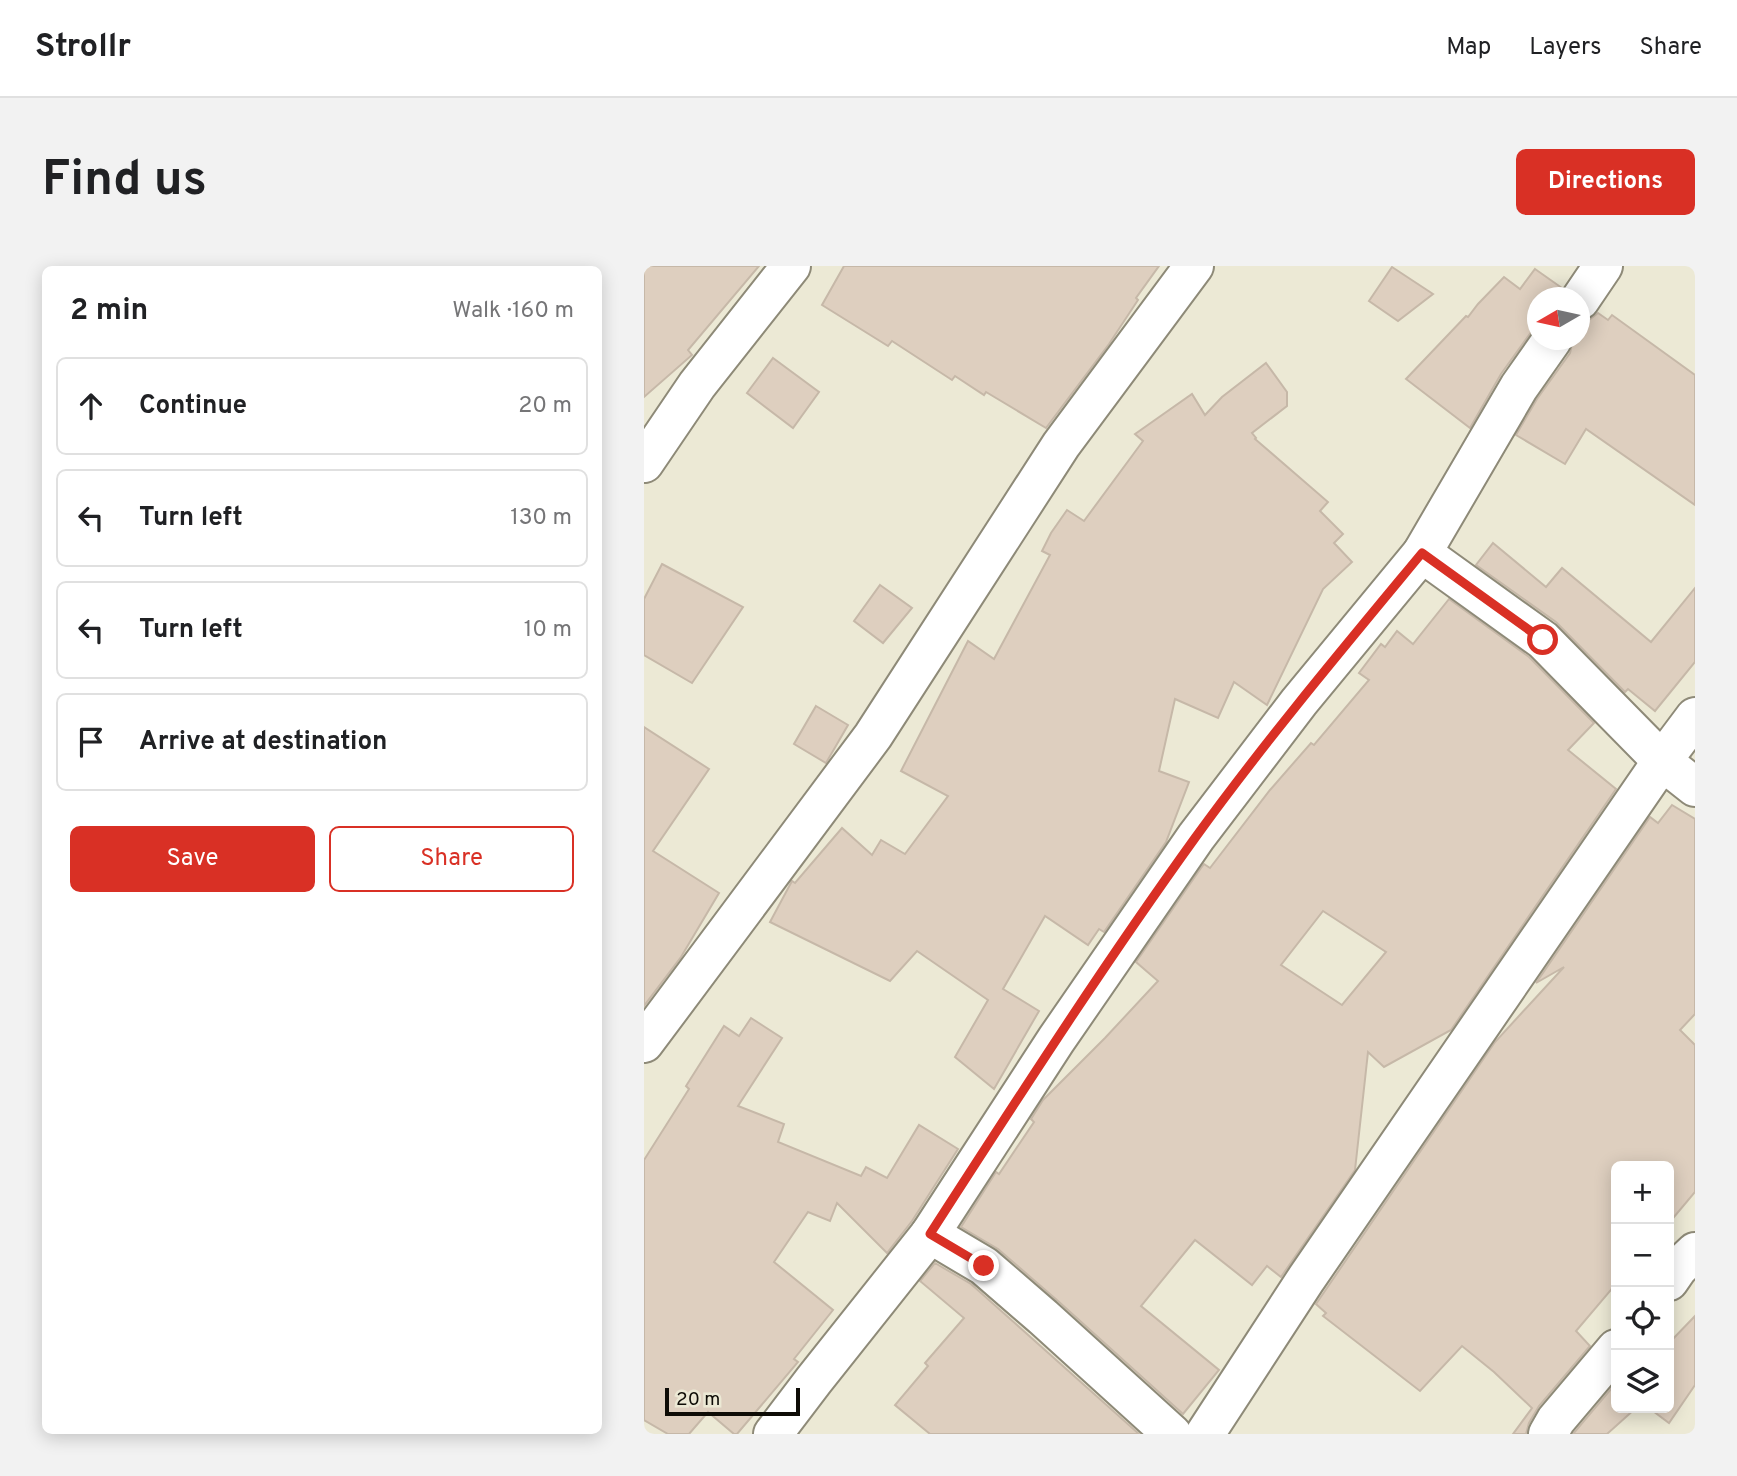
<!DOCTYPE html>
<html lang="en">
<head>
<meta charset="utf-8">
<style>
  :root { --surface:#fff; --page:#f2f2f2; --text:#202124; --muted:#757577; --line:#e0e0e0; --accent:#d93025 }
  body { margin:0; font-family:Overpass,sans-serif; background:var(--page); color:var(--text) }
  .controls { position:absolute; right:21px; bottom:21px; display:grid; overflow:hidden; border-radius:10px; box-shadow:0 4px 18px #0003 }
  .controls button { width:63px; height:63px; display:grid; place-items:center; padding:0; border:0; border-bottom:2px solid var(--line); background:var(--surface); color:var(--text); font:35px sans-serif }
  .compass { position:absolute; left:883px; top:21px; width:63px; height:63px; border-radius:50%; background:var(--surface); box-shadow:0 4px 18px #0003; rotate:261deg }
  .scale { position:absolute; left:21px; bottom:18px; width:135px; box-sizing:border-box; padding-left:7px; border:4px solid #0e0c06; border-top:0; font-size:19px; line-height:24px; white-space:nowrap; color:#0e0c06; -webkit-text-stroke:5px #ece9d5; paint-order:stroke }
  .stop { position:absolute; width:21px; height:21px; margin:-16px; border:5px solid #d93025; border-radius:50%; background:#fff }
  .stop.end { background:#d93025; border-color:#fff; box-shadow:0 2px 7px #0008 }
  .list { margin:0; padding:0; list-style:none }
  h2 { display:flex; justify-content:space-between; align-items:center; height:91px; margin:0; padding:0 28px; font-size:30px }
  h2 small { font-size:23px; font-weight:400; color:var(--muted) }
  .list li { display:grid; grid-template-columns:46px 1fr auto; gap:21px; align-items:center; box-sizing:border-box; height:98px; margin:0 14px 14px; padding:0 14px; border:2px solid var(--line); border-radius:10px }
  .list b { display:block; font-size:26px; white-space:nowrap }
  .list em { font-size:23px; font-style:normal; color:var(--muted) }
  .actions { display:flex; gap:14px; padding:21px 28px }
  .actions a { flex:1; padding:16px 0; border:2px solid var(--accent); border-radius:10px; text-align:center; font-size:24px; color:var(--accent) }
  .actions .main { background:var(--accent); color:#fff }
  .icon { flex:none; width:38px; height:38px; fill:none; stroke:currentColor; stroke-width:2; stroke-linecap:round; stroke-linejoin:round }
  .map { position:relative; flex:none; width:1051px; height:1168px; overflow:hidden; border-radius:10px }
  header { display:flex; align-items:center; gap:42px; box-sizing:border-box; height:98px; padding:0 35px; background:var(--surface); border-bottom:2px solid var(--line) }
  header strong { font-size:33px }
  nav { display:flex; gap:38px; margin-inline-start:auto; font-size:24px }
  .intro { display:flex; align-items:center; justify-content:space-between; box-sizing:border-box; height:168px; padding:0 42px }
  h1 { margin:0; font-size:49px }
  .button { padding:18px 32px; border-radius:10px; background:var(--accent); color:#fff; font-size:24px; font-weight:700 }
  main { display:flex; gap:42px; padding:0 42px }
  aside { flex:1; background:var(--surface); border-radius:10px; box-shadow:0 4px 18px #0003 }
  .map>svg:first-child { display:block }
  .building { fill:#decfbf; stroke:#c6b8a8; stroke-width:2; fill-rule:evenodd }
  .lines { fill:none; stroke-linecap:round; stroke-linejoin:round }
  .minor-casing { stroke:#8e8a78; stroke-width:42 }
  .minor { stroke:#fff; stroke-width:38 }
  .route { stroke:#d93025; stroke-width:9 }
</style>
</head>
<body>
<header>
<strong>Strollr</strong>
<nav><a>Map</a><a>Layers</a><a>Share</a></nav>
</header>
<div class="intro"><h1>Find us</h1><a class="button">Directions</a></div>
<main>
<aside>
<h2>2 min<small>Walk · 160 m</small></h2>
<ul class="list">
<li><svg class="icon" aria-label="ahead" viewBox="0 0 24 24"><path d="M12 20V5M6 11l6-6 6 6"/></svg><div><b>Continue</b></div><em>20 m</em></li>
<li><svg class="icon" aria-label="left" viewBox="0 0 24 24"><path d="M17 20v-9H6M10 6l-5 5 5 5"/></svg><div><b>Turn left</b></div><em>130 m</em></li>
<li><svg class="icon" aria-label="left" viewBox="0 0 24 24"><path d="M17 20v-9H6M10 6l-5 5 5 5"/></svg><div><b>Turn left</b></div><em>10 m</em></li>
<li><svg class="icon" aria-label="arrive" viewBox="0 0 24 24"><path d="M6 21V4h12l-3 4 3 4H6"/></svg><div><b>Arrive at destination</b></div></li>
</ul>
<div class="actions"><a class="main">Save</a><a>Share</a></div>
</aside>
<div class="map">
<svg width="1051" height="1168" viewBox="0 0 1051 1168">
  <rect width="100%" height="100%" fill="#ece9d5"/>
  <g class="building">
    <path d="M 0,0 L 115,0 L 44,84 L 48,89 L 0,131 Z"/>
    <path d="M 200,0 L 515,0 L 492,32 L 494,34 L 465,78 L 402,162 L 342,126 L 340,129 L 311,110 L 308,114 L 248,75 L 244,80 L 178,39 Z"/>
    <path d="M 748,1 L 789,28 L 754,55 L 725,35 Z"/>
    <path d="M 891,3 L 918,22 L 914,32 L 893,32 L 893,58 L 857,108 L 826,162 L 762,113 L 822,50 L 824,51 L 834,38 L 860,11 L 876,23 Z"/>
    <path d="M 954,47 L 964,54 L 968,49 L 1051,109 L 1051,239 L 942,163 L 921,198 L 872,169 L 893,133 L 926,87 L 929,74 L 935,74 L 935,56 L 946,53 Z"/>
    <path d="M 129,92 L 175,126 L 149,162 L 103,127 Z"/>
    <path d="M 622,97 L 643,126 L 643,140 L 608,167 L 612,172 L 611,173 L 684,236 L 676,245 L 699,268 L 690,277 L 708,296 L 679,323 L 623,439 L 590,416 L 574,452 L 531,433 L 515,505 L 545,516 L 522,576 L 460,666 L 455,663 L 444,679 L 401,650 L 359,723 L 395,745 L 350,823 L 311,791 L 344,734 L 273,685 L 246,715 L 126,656 L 148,615 L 151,617 L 198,562 L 228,589 L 237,574 L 261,588 L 304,530 L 257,505 L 324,375 L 350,393 L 406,289 L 398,285 L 407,267 L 423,244 L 440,255 L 499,175 L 491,168 L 548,128 L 561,149 L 578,131 Z"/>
    <path d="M 849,277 L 902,321 L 918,302 L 1007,376 L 1051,322 L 1051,396 L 1011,445 L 984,423 L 981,426 L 912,356 L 832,299 Z"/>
    <path d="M 18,298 L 99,341 L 48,417 L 0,389 L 0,333 Z"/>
    <path d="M 236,319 L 268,342 L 239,377 L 210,355 Z"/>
    <path d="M 805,333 L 885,391 L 950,457 L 924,484 L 972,523 L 807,764 L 740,801 L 724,786 L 711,904 L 637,1011 L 623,1000 L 608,1019 L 551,974 L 497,1040 L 575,1104 L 539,1148 L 414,1035 L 354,983 L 317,961 L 352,906 L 355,908 L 390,856 L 387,853 L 399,834 L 461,772 L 514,715 L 492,696 L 557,602 L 560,598 L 566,602 L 626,524 L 667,477 L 670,479 L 725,414 L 715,407 L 737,378 L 741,381 L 753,365 L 769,378 ZM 679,645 L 742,686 L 698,739 L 637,699 Z"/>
    <path d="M 172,440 L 204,459 L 182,497 L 150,478 Z"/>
    <path d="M 0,461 L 65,503 L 9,585 L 75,627 L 37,691 L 0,740 Z"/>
    <path d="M 1028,539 L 1051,553 L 1051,748 L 1036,764 L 1051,779 L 1051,926 L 1025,957 L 1025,900 L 972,900 L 972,1018 L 932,1065 L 946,1080 L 895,1140 L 885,1157 L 882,1168 L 869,1168 L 888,1142 L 850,1106 L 818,1080 L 776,1125 L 679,1050 L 682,1047 L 672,1038 L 851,776 L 920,701 L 892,717 L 1006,551 L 1014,557 Z"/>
    <path d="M 107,752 L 138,772 L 94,840 L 140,858 L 134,876 L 217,910 L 222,901 L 243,912 L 275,859 L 314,883 L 268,955 L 243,987 L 193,937 L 186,955 L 164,946 L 130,996 L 189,1044 L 150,1093 L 154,1096 L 93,1168 L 90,1168 L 64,1146 L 45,1168 L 24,1168 L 0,1154 L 0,894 L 45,823 L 42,820 L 80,760 L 95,770 Z"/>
    <path d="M 291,997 L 327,1018 L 495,1168 L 286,1168 L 251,1139 L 284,1100 L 281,1097 L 320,1052 L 276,1015 Z"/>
    <path d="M 1051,1050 L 1051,1119 L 1025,1157 L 1005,1142 L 1025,1142 L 1025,1077 Z"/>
    <path d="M 972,1117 L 972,1142 L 992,1142 L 963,1168 L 929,1168 Z"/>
  </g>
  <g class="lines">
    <defs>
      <g id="minor">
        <path d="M 936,34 L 959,0"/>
        <path d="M 0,197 L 53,119 L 147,0"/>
        <path d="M 778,287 L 899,374 L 1018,495 L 1051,521"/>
        <path d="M 0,777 L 229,470 L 417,179 L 550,0"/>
        <path d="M 286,968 L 340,1000 L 399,1051 L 528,1168"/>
        <path d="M 1025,1015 L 1034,1002 L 1051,986"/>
        <path d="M 129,1168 L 170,1114 L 286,968 L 412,774 L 552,571 L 655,436 L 778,287 L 875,121 L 908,74"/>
        <path d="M 561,1168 L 662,1013 L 1018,495 L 1051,451"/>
        <path d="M 904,1168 L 912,1154 L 972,1083"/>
      </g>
    </defs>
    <use href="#minor" class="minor-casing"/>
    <use href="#minor" class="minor"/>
  </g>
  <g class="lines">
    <path class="route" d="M 340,1000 L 286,968 C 372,835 458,701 551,572 C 622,474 701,380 778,287 L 899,374"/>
  </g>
</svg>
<div class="controls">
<button>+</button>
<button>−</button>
<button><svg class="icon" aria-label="locate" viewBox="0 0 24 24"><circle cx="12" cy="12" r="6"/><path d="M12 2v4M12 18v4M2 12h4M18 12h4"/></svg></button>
<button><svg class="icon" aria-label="layers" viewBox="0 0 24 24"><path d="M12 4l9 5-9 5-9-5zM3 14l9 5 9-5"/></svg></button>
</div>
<svg class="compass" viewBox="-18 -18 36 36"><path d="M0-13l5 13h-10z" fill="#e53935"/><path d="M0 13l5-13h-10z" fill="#757577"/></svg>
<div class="scale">20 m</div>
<div class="stop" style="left:899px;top:374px"></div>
<div class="stop end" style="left:340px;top:1000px"></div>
</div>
</main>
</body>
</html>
